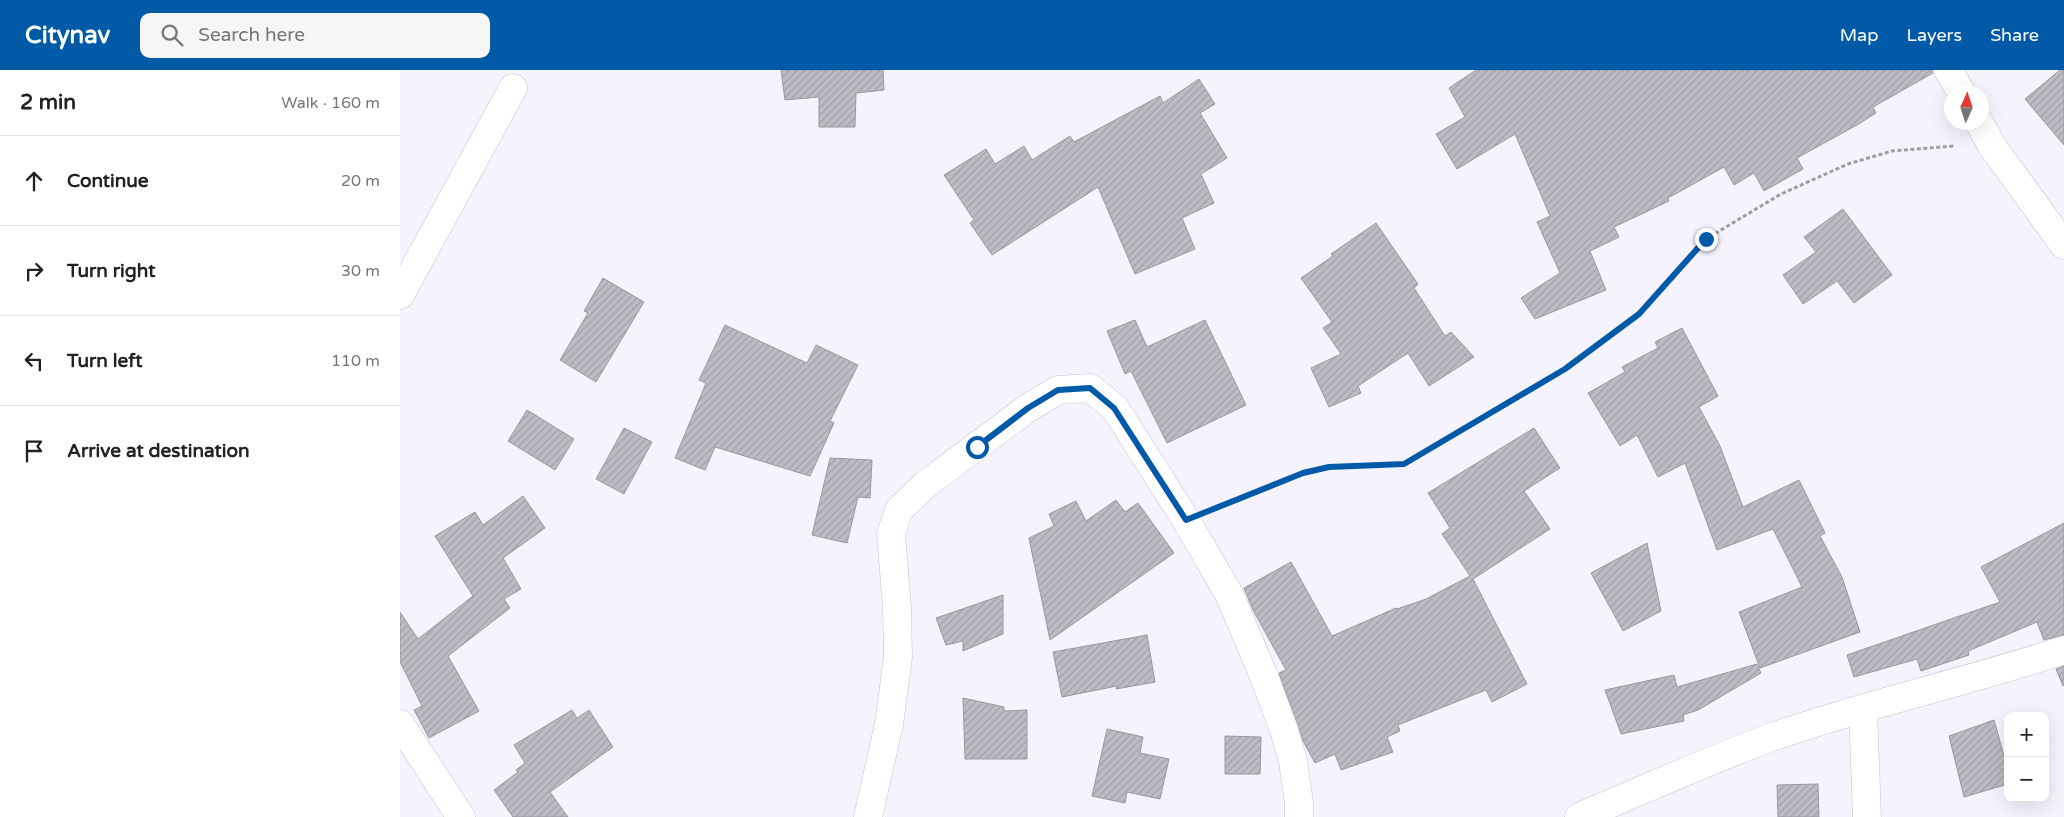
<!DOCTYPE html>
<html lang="en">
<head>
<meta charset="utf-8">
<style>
  :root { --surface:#fff; --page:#f6f6f6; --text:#222; --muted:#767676; --line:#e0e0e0; --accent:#005aa8 }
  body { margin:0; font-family:"Varela Round",sans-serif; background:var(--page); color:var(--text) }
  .controls { position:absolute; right:15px; bottom:15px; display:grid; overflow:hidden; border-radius:10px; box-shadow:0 5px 20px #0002 }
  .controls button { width:45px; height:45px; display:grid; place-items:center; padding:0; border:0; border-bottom:1px solid var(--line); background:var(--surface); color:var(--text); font:25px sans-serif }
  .compass { position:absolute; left:1544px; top:15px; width:45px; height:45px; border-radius:50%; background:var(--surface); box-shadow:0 5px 20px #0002; rotate:3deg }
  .stop { position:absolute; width:15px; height:15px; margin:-11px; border:4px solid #005aa8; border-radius:50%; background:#fff }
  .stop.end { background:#005aa8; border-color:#fff; box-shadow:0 1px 5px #0008 }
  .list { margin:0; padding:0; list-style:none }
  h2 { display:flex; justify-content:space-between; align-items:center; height:65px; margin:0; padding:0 20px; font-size:21px }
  h2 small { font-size:16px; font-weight:400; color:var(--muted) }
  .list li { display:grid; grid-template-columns:32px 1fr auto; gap:15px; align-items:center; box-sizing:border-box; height:90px; padding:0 20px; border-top:1px solid var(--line) }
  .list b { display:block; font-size:19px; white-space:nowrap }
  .list em { font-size:16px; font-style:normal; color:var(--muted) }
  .icon { flex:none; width:28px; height:28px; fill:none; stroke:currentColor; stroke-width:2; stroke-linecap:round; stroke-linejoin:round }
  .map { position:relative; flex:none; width:1664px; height:747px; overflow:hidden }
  header { display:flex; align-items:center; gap:30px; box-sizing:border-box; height:70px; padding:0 25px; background:var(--accent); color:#fff }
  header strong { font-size:24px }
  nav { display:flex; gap:28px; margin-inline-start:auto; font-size:18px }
  .search { width:350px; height:45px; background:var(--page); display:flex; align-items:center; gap:12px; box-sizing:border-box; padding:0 18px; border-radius:10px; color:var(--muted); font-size:19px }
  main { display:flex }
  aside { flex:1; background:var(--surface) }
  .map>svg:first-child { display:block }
  .building { fill:url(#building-hatch); stroke:#9998a1 }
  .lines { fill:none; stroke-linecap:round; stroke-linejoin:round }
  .street-casing { stroke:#c4c3cc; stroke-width:29 }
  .path { stroke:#9e9da4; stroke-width:3; stroke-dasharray:4 2.5; stroke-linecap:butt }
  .street { stroke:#fff; stroke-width:28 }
  .route { stroke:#005aa8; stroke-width:6 }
</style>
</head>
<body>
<header>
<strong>Citynav</strong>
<div class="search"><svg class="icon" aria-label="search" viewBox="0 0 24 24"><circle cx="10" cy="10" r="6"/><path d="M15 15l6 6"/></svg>Search here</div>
<nav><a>Map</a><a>Layers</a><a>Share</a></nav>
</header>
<main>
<aside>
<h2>2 min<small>Walk · 160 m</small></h2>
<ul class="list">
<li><svg class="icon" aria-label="ahead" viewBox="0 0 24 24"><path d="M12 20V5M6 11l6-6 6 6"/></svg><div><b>Continue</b></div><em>20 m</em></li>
<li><svg class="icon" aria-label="right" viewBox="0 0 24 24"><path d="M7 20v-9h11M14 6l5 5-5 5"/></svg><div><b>Turn right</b></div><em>30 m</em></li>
<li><svg class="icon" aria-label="left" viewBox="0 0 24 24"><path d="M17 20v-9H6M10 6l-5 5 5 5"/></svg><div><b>Turn left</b></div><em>110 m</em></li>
<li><svg class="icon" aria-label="arrive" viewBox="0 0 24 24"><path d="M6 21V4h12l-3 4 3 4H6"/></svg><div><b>Arrive at destination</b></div></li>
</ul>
</aside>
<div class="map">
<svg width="1664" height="747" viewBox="0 0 1664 747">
  <defs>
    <pattern id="building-hatch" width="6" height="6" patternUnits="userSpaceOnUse" patternTransform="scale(1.25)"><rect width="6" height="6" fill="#bdbcc5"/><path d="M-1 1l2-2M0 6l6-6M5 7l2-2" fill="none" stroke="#a1a1a8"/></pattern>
  </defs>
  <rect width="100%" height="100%" fill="#f5f4fe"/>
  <g class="building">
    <path d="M 381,0 L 483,0 L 484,20 L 456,23 L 455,57 L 419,57 L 419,27 L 385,30 Z"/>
    <path d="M 1076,0 L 1532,0 L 1533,3 L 1473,37 L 1476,43 L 1457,55 L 1397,88 L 1403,99 L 1364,121 L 1354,103 L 1334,115 L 1324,97 L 1268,128 L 1269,131 L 1214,157 L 1219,167 L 1190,181 L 1206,220 L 1135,249 L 1121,228 L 1160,203 L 1137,152 L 1150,146 L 1115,64 L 1057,99 L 1036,64 L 1065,47 L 1049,18 Z"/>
    <path d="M 1660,0 L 1664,0 L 1664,75 L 1625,29 Z"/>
    <path d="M 799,9 L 815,34 L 800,43 L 827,88 L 801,104 L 814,133 L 782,148 L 795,179 L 735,204 L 698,117 L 592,185 L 570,153 L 574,150 L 544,105 L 586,79 L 595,94 L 624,76 L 632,90 L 670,66 L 674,72 L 760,26 L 763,33 Z"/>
    <path d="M 1443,139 L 1492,205 L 1454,233 L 1437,211 L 1403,234 L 1383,205 L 1416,182 L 1404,167 Z"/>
    <path d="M 976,153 L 1018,214 L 1014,218 L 1045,266 L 1051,262 L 1074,287 L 1029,316 L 1008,283 L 958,316 L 961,323 L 929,337 L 911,298 L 941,284 L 923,258 L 932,252 L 901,208 L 933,186 L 931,184 Z"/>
    <path d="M 203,208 L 244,232 L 196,312 L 160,290 L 188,243 L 184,241 Z"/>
    <path d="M 735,250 L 747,277 L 805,250 L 846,335 L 767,373 L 731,301 L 725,304 L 707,261 Z"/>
    <path d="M 325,255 L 407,293 L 416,275 L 458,295 L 430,351 L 434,353 L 410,406 L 315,377 L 305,400 L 275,388 L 306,313 L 299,310 Z"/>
    <path d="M 1282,258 L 1318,326 L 1299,337 L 1320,376 L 1343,437 L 1399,410 L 1425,463 L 1420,466 L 1442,507 L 1460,562 L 1360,598 L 1339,542 L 1402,517 L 1373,459 L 1317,480 L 1285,393 L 1258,407 L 1237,365 L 1220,376 L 1188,323 L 1225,302 L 1222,297 L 1258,278 L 1255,272 Z"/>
    <path d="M 127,340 L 174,369 L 155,400 L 108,371 Z"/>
    <path d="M 224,358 L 252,372 L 224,424 L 196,409 Z"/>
    <path d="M 1134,358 L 1160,398 L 1124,421 L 1150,459 L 1073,509 L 1127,614 L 1092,632 L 1086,620 L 998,655 L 1000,661 L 987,667 L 993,682 L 941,700 L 935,684 L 915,693 L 903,671 L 879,603 L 886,600 L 853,540 L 844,518 L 891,492 L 932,566 L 996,538 L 997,539 L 1026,529 L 1070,506 L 1042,464 L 1050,458 L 1028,423 Z"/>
    <path d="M 430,388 L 472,390 L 470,428 L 458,427 L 447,473 L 412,465 Z"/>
    <path d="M 123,426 L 145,458 L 103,488 L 121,519 L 104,529 L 110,538 L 48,586 L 79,641 L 29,668 L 14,640 L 22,636 L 0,592 L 0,542 L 18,569 L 73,526 L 35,466 L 75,442 L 83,455 Z"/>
    <path d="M 716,430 L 725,442 L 738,433 L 774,483 L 650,570 L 629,468 L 654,456 L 649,444 L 676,431 L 686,451 Z"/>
    <path d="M 1664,453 L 1664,565 L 1644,570 L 1637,552 L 1568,581 L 1569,585 L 1521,601 L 1517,589 L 1454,607 L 1447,585 L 1600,532 L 1581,497 Z"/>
    <path d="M 1247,473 L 1261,541 L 1223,561 L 1191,503 Z"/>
    <path d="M 603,525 L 603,564 L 563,581 L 563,571 L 546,575 L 536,548 Z"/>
    <path d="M 747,565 L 755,612 L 716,619 L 717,616 L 662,627 L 653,582 Z"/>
    <path d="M 1357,594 L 1361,603 L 1298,640 L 1283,645 L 1284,651 L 1221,664 L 1205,620 L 1274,605 L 1277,617 Z"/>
    <path d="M 1664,596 L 1664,615 L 1663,616 L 1656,599 Z"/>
    <path d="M 563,628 L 604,637 L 604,641 L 627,640 L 627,689 L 565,689 Z"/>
    <path d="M 172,640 L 177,648 L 189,640 L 213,677 L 150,722 L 168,747 L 113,747 L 94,720 L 118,702 L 116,700 L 125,693 L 114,675 Z"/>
    <path d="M 1594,650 L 1608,700 L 1608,714 L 1564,727 L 1549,666 Z"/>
    <path d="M 707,659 L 743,667 L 740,683 L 769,689 L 760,729 L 727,722 L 725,733 L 692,726 Z"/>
    <path d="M 825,666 L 861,667 L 860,704 L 825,704 Z"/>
    <path d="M 1418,714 L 1419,747 L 1378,747 L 1377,715 Z"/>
  </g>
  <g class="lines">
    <defs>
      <g id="street">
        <path d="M 1548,0 L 1561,22"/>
        <path d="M 1579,52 L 1592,76 L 1664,175"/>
        <path d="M 0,225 L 113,18"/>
        <path d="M 1463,639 L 1467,747"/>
        <path d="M 0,654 L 61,747"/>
        <path d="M 468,747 L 489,654 L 498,587 L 497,537 L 491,464 L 499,440 L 525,415 L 628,338 L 658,320 L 690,318 L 715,338 L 786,450 L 829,524 L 863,604 L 884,660 L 893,691 L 899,733 L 899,747"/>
        <path d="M 1179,747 C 1243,720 1307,691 1372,667 C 1468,633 1568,612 1664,580"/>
      </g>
    </defs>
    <use href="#street" class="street-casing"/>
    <path class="path" d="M 817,438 L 903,403 L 929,397 L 1004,394 L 1165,299 L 1239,244 L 1306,169 L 1381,124 L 1448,94 L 1492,81 L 1554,76"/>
    <use href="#street" class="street"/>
  </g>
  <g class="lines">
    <path class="route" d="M 577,377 L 628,338 L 658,320 L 690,318 L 714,338 L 786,450 L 903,403 L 929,397 L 1004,394 L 1165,299 L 1239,244 L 1306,169"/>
  </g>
</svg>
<div class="controls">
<button>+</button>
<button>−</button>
</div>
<svg class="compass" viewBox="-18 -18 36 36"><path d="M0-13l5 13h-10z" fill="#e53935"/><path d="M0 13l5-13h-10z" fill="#767676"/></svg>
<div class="stop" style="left:577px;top:377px"></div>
<div class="stop end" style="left:1306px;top:169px"></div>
</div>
</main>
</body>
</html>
